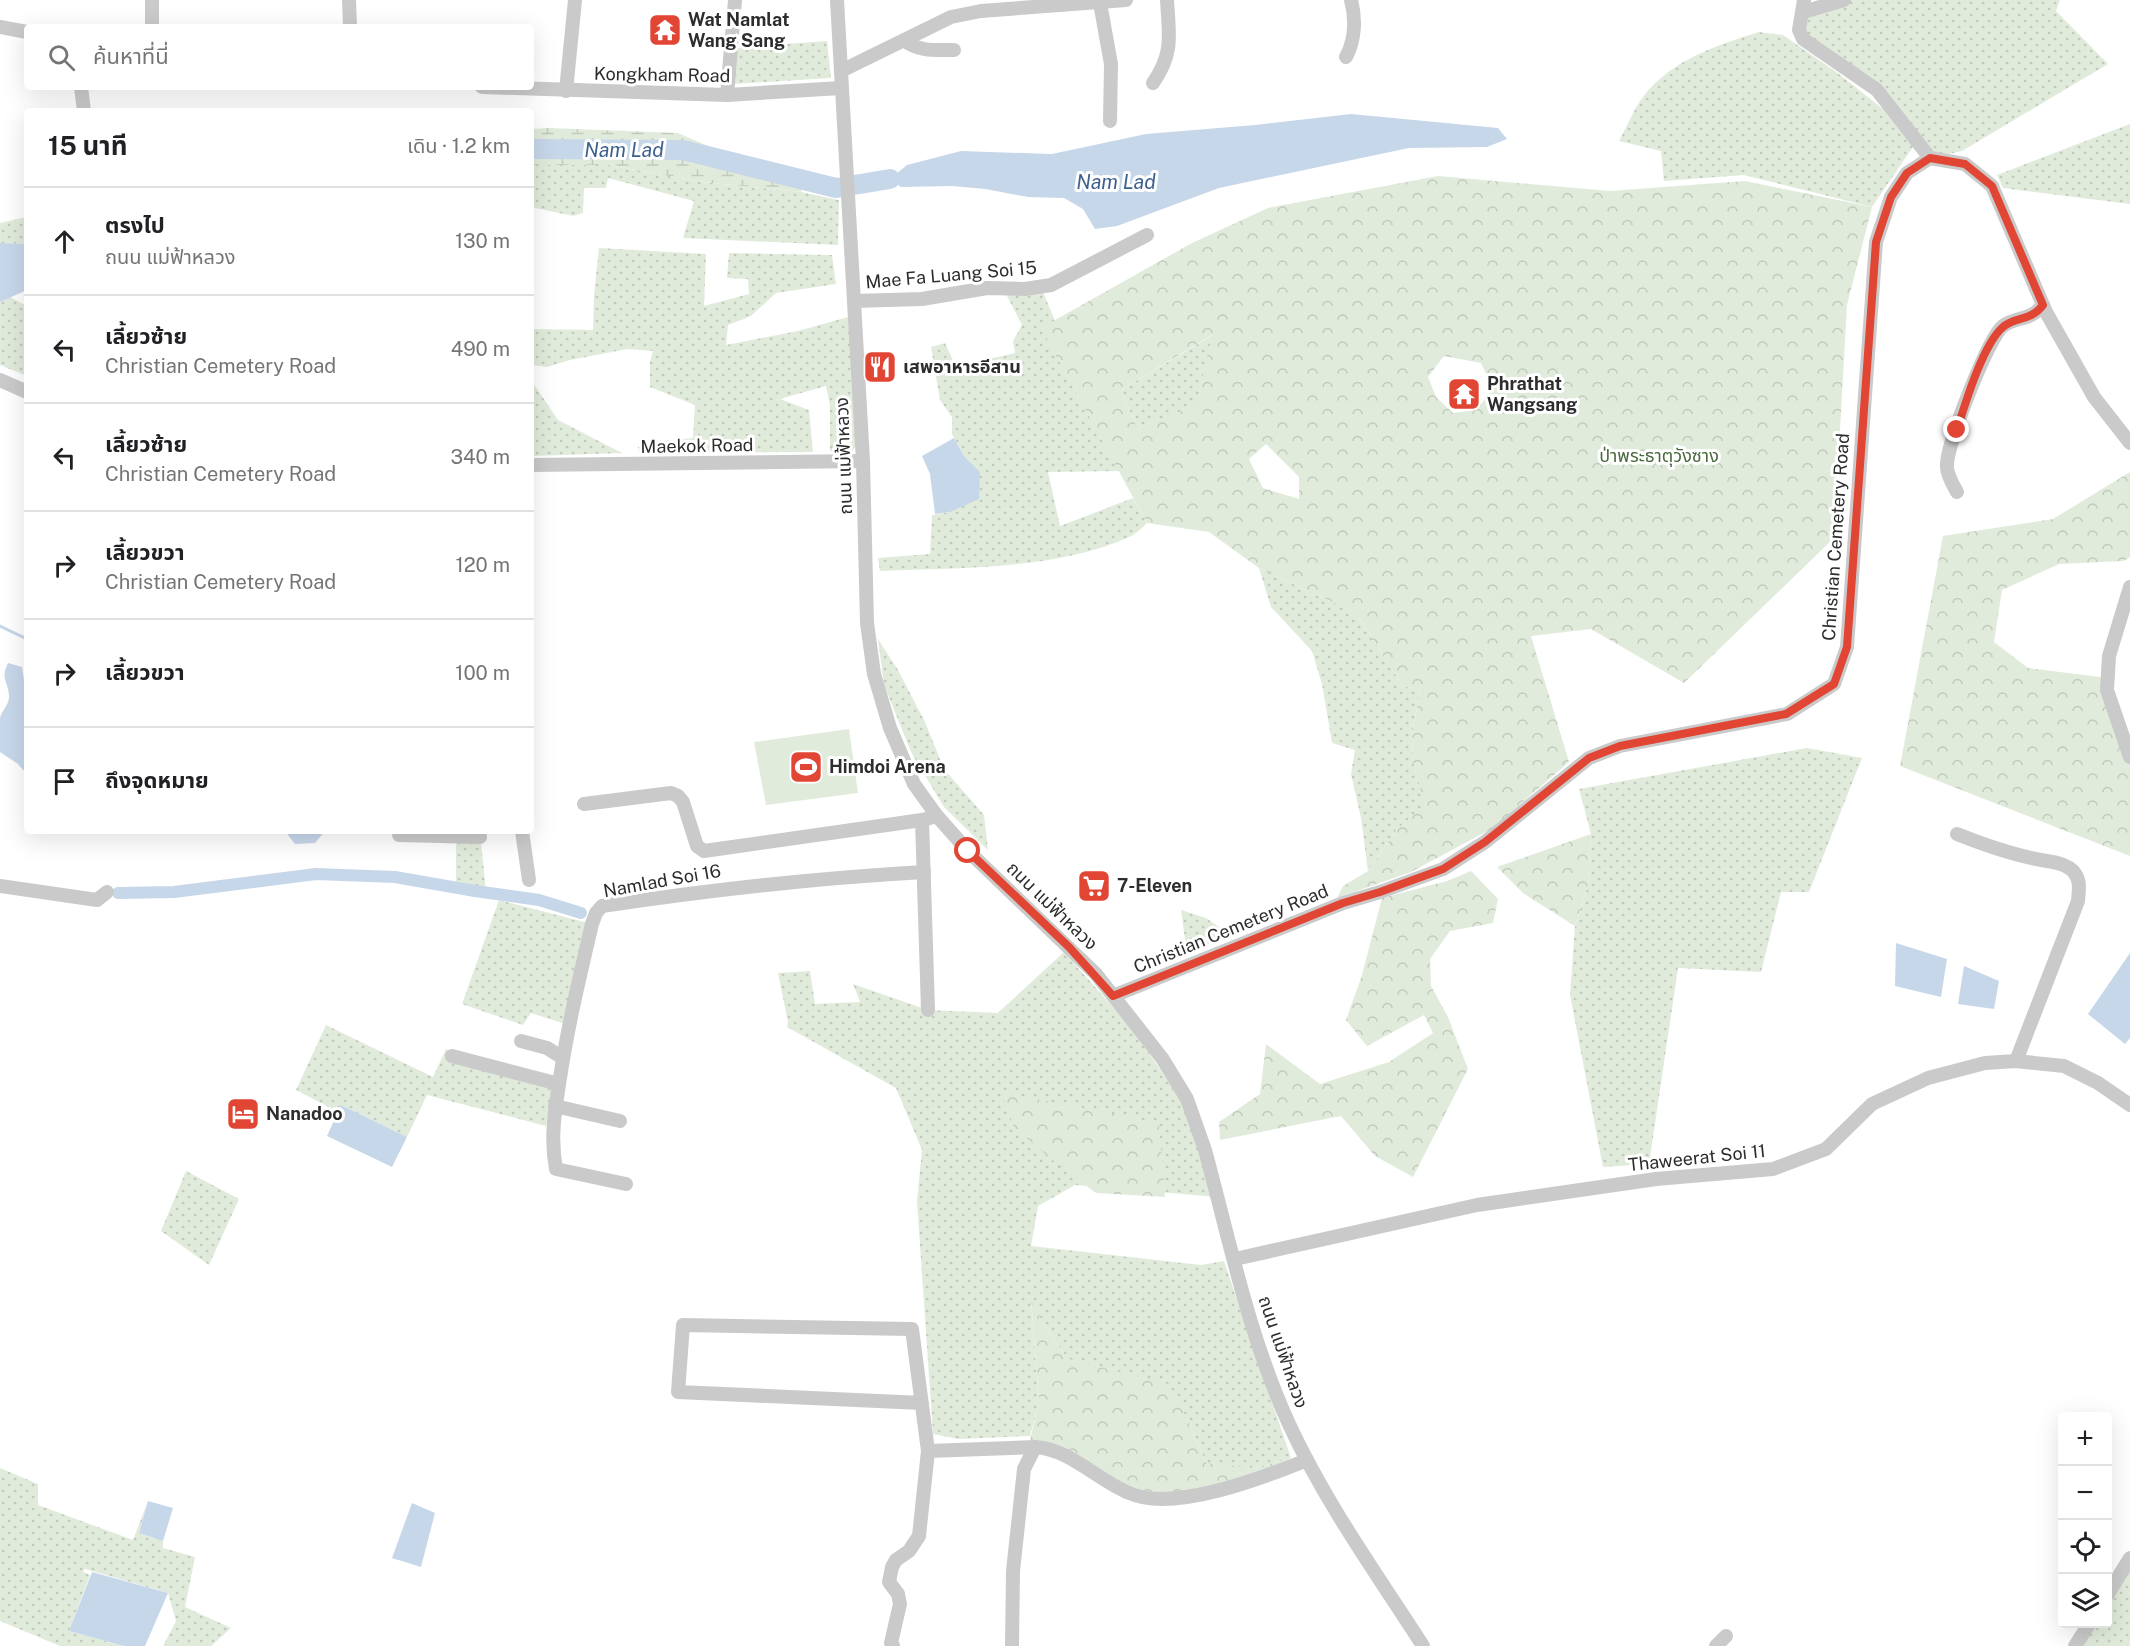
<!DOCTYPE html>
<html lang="th">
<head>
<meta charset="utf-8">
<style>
  :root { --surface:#fff; --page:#f6f6f6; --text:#202124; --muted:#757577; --line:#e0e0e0 }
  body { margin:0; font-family:"Public Sans","Noto Sans Thai",sans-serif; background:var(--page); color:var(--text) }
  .controls { position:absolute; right:18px; bottom:18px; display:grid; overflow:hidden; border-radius:6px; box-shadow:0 6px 24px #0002 }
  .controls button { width:54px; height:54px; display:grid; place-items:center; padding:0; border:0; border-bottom:2px solid var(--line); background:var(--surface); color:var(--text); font:30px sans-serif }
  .stop { position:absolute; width:18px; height:18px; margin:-14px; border:4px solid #e14533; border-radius:50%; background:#fff }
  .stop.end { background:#e14533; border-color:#fff; box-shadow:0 2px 6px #0008 }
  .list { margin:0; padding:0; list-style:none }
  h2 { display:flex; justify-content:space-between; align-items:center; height:78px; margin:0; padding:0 24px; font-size:26px }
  h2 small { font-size:20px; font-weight:400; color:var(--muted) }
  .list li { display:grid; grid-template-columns:39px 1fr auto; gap:18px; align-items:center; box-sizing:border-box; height:108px; padding:0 24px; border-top:2px solid var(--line) }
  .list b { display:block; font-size:22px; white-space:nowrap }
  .list p { margin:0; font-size:20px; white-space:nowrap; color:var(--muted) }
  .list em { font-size:20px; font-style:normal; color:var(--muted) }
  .icon { flex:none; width:33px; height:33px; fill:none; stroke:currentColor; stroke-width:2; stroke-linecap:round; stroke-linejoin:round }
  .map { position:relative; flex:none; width:2130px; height:1646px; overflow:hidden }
  .search { position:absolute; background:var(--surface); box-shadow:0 6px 24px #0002; left:24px; top:24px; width:510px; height:66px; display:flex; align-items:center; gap:15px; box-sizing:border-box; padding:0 21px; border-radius:6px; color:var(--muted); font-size:22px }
  .panel { position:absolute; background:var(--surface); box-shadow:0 6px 24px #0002; left:24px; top:108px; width:510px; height:726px; border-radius:6px }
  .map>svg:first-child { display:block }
  .grass { fill:url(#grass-dots) }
  .forest { fill:url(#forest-crowns); fill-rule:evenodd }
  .wetland { fill:url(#wetland-marsh) }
  .park { fill:#e1ebdb }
  .water { fill:#c7d7ea }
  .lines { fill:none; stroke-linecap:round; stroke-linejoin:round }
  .stream { stroke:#c7d7ea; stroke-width:3 }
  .canal { stroke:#c7d7ea; stroke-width:12 }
  .river { stroke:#c7d7ea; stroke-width:20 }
  .minor { stroke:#cacaca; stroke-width:14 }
  .route { stroke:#e14533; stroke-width:8 }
  .labels { text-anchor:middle; stroke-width:6; stroke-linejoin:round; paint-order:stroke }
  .poi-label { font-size:18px; font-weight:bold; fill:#2d2d2d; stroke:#fff; text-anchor:start }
  .street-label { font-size:18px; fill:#2d2d2d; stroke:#fff }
  .park-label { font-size:18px; fill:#49683c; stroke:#fff }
  .water-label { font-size:20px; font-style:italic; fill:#3d608d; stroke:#fff }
</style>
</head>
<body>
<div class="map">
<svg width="2130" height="1646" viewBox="0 0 2130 1646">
  <defs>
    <pattern id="grass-dots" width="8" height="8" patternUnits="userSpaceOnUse" patternTransform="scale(1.5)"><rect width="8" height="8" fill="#e1ebdb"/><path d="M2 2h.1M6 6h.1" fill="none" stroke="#c1cabc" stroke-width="1.8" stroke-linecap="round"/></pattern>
    <pattern id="forest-crowns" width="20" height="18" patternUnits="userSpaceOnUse" patternTransform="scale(1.5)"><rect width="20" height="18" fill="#e1ebdb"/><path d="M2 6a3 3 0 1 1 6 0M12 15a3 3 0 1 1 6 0" fill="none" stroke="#c1cabc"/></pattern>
    <pattern id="wetland-marsh" width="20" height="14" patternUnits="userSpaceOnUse" patternTransform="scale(1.5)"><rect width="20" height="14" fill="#e1ebdb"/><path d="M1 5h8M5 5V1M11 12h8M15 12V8" fill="none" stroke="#c1cabc"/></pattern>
  </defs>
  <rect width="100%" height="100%" fill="#fff"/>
  <g class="grass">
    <path d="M 1849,0 L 2060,0 L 2056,11 L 2108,64 L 1962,151 L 1930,158 L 1877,90 L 1803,39 L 1803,12 Z"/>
    <path d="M 1759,32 L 1783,35 L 1839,74 L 1883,109 L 1913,147 L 1872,207 L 1744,175 L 1664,181 L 1661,151 L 1619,141 C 1627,127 1633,110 1643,97 C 1671,60 1717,45 1759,32 Z"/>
    <path d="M 827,41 L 831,78 L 733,84 L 731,48 Z"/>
    <path d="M 2130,124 L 2130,204 L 2003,188 L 1997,175 Z"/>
    <path d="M 531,165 L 609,165 L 702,182 L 801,192 L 839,200 L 838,245 L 683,238 L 694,201 L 608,178 L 606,188 L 584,188 L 583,213 L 573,216 L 531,207 Z"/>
    <path d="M 27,217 L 27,244 L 0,243 L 0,223 Z"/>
    <path d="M 599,248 L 706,254 L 704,306 L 749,294 L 748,279 L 727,278 L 729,253 L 832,255 L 836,284 L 776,293 L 751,316 L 728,325 L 726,345 L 798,331 L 848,317 L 858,440 L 851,454 L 830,451 L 830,405 L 826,386 L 780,399 L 809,410 L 813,452 L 639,453 L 638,447 L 651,442 L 693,438 L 695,405 L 650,387 L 650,362 L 653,351 L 627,349 L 570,360 L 547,367 L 531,365 L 531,329 L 593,330 L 594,295 Z"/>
    <path d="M 1043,292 L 1055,321 L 1042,329 L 1119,471 L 1048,472 L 1060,526 L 1133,498 L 1147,523 C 1142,528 1136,534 1129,537 C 1056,570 959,568 880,571 L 878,558 L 930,554 L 932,515 L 950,512 L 980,473 L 964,456 L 952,434 L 952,417 L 940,400 L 931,347 L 945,343 L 956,367 L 1015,353 L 1013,341 L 1022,325 L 1006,294 Z"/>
    <path d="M 10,297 L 27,306 L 27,376 L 0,365 L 0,302 Z"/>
    <path d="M 1213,335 L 1196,407 L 1137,428 L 1121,390 Z"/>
    <path d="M 531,380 L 558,420 L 622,453 L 531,456 Z"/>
    <path d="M 1259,568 L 1356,613 L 1402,685 L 1420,692 L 1412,734 L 1413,762 L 1426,805 L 1397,829 L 1368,871 L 1361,818 L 1351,774 L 1355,750 L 1332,743 L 1322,684 L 1312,651 L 1271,607 Z"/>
    <path d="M 878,639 L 898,670 L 925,722 L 944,769 L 984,815 L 988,850 L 944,807 L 912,754 L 884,685 Z"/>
    <path d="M 1807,748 L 1862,758 L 1809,892 L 1781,892 L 1761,972 L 1678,968 L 1649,1164 L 1603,1167 L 1570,995 L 1575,926 L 1588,885 L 1591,834 L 1579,789 Z"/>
    <path d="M 480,831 L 486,892 L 456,888 L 456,834 Z"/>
    <path d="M 499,900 L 592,924 L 568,1025 L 531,1013 L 523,1025 L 462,1004 Z"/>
    <path d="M 1181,910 L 1206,918 L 1229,934 L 1187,954 Z"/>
    <path d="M 1064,952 L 1136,1033 L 1181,1101 L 1218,1197 L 1075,1185 L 1038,1206 L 1031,1246 L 1201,1265 L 1224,1261 L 1291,1458 L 1252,1469 L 1206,1463 L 1187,1418 L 1109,1370 L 1068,1359 L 1045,1327 L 1031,1300 L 1039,1402 L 1030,1436 L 958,1439 L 933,1434 L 917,1201 L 922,1150 L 896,1088 L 787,1027 L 788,1022 L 778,973 L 810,971 L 815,1004 L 860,1002 L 853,984 L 928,1010 L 998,1013 Z"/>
    <path d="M 326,1025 L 433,1077 L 446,1049 L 494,1068 L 555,1082 L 546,1126 L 427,1095 L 407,1137 L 341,1105 L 338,1112 L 296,1090 Z"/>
    <path d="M 186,1171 L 239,1199 L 209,1265 L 161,1231 Z"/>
    <path d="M 0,1468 L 38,1484 L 38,1505 L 133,1540 L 148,1501 L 139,1533 L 163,1541 L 163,1548 L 195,1557 L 185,1607 L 231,1628 L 211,1646 L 163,1646 L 176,1621 L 168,1593 L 85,1569 L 83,1572 L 90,1575 L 69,1631 L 124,1646 L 60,1646 L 0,1621 Z"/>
    <path d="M 2130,1569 L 2130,1646 L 2081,1646 L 2096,1624 L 2108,1624 L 2108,1605 Z"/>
  </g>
  <g class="forest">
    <path d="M 1438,176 L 1610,191 L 1745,181 L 1872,207 L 1847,305 L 1834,538 L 1684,683 L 1591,629 L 1531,636 L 1569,762 L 1493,828 L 1411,872 L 1337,898 L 1343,886 L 1368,871 L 1397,829 L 1425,805 L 1413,762 L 1412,734 L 1420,692 L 1402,685 L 1356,613 L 1259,568 L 1209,532 L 1147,523 L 1041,328 L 1192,243 L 1268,208 ZM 1212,335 L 1196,406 L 1137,428 L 1121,390 ZM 1444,356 L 1481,363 L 1493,389 L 1476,410 L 1453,413 L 1436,397 L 1428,377 ZM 1266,444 L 1299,477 L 1299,499 L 1263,488 L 1249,459 Z"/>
    <path d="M 2130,472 L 2130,557 L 2124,561 L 2059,564 L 2002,590 L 1994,642 L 2028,668 L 2108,678 L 2130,757 L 2130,856 L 1900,766 L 1943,536 L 2053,519 Z"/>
    <path d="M 1591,834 L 1588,885 L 1575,926 L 1523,893 L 1497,867 Z"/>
    <path d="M 1471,871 L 1498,899 L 1493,923 L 1450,931 L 1430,959 L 1431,986 L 1448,1017 L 1468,1069 L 1413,1177 L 1375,1156 L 1341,1116 L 1220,1140 L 1219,1122 L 1260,1094 L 1266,1044 L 1320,1084 L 1389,1062 L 1433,1033 L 1424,1015 L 1367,1046 L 1346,1020 L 1362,975 L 1382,898 L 1447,881 Z"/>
    <path d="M 1001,1092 L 1159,1123 L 1165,1197 L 1096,1193 L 1057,1164 L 1014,1127 Z"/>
    <path d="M 1031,1298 L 1045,1327 L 1068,1359 L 1168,1384 L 1187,1418 L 1206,1463 L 1255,1468 L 1291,1458 L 1265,1477 L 1153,1500 L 1035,1447 L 1030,1440 L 1039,1401 Z"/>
  </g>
  <path class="wetland" d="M 549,128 L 678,133 L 740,160 L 807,175 L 801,192 L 702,182 L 609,165 L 531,165 L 531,129 Z"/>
  <path class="park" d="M 849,729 L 858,793 L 766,805 L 754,742 Z"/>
  <g class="water">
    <path d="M 1351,114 L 1498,128 L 1507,139 L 1487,147 L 1409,148 L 1219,188 L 1117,226 L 1095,229 L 1083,209 L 1064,198 L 1028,197 L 985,189 L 952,186 L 901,187 L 890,179 L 907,165 L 961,151 L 1052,154 L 1146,134 L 1255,125 Z"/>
    <path d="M 0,243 L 27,244 L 27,290 L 0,302 Z"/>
    <path d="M 954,438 L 964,456 L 980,472 L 979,499 L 950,512 L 935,514 L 930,474 L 922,456 Z"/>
    <path d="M 8,663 L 22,667 L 27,700 L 27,770 L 23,770 L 18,764 L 0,752 C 0,742 0,727 0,718 C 2,709 10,705 9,695 C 8,681 0,679 8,663 Z"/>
    <path d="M 288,831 L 325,831 L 315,843 L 295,844 L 288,835 Z"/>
    <path d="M 1896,943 L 1947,959 L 1941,997 L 1895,986 Z"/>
    <path d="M 2130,953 L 2130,1038 L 2125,1044 L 2088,1014 Z"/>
    <path d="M 1964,966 L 1999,981 L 1994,1009 L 1958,1004 Z"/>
    <path d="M 341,1105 L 407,1137 L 392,1167 L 327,1136 Z"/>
    <path d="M 148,1501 L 173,1508 L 163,1541 L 139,1533 Z"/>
    <path d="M 412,1503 L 435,1513 L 421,1567 L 392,1558 Z"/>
    <path d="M 92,1572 L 168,1593 L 145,1646 L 124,1646 L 69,1631 Z"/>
  </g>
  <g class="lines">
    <path class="stream" d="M 0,626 L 27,639"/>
    <path class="canal" d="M 118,893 L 174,892 L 316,874 L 395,877 L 475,891 L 539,900 L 581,913"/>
    <path class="river" d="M 531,149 L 683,150 L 836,188 L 890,179"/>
    <g class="minor">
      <path d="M 152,0 L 152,27"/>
      <path d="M 349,0 L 350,27"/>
      <path d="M 837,0 L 863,461 L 867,623 L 874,674 L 890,728 L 914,784 L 937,816 L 968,851 L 1096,974 L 1162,1058 L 1187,1099 L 1205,1150 C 1230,1242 1249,1337 1289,1424 C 1325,1502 1376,1573 1423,1646"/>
      <path d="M 1804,0 L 1799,30 L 1803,39 L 1877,90 L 1930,158"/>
      <path d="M 1100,3 L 1111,64 L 1110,121"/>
      <path d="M 1803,12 L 1844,0"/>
      <path d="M 0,27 L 27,32"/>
      <path d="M 904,40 C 918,52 937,50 954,50"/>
      <path d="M 1346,57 C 1355,40 1356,19 1351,0"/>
      <path d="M 841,71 L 951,17 L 981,11 L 1126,0"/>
      <path d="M 1153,83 C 1174,53 1169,35 1167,0"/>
      <path d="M 81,87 L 84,111"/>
      <path d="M 482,87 L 727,95 L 841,88"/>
      <path d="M 566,91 L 575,0"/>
      <path d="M 727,95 L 735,0"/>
      <path d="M 854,301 L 922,299 L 987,288 L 1025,289 L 1051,285 L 1147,235"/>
      <path d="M 0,380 L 27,392"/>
      <path d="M 531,465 L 863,461"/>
      <path d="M 1957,492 C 1953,485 1947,475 1947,467 C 1945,448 1988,338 2003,326 C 2017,316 2029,322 2043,305"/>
      <path d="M 2130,587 L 2109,656 L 2107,690 L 2130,757"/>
      <path d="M 584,804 L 671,793 L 678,796 L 683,802 L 697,846 L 704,851 L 922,820 L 937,816"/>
      <path d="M 922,820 L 928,1010"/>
      <path d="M 400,831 L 399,835 L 480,837"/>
      <path d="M 522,831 L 529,880"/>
      <path d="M 1957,834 C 1987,846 2015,856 2047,861 C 2055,862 2067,865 2073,871 C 2081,880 2079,889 2078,901 L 2016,1061"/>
      <path d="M 0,886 L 97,900 L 107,892"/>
      <path d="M 1113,996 L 1343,903 L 1380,892 L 1443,869 L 1485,842 L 1589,758 L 1620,746 L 1787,714 L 1834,684 L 1847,647 L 1876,242 L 1891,197 L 1907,173 L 1930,158 L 1965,164 L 1992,186 L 2046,312 L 2094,397 L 2130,443"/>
      <path d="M 521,1041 L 547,1048 L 563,1058"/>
      <path d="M 452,1056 L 559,1084"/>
      <path d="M 555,1106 L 620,1121"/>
      <path d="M 626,1184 L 556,1169 C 550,1137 555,1110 560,1078 C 568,1025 580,975 592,924 L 596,913 L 602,906 C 709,890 816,878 924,872"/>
      <path d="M 1235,1259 L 1477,1205 L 1656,1179 L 1773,1169 L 1826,1149 L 1872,1104 L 1928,1078 L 1985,1063 L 2016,1061 L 2064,1066 L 2098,1083 L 2130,1105"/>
      <path d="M 928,1451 L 1035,1447"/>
      <path d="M 2108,1594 L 2130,1558"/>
      <path d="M 893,1646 L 891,1643 L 900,1604 L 898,1594 L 889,1582 L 892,1567 L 896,1560 L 909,1551 L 919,1536 L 928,1451 L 912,1329 L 683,1325 L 678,1392 L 922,1403"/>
      <path d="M 1012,1646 L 1013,1571 L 1024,1469 L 1035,1447 C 1070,1449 1097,1480 1129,1493 C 1173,1513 1263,1478 1307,1460"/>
      <path d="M 1716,1646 L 1726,1636"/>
      <path d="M 2075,1646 L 2089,1624"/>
    </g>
  </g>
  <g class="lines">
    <path class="route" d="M 968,851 L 1069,947 L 1113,996 L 1343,903 L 1380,892 L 1443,869 L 1485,842 L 1589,758 L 1620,746 L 1786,714 L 1834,684 L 1847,647 L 1876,242 L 1891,197 L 1907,173 L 1930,158 L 1965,164 L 1992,186 L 2043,305 C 2030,322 2015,316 2003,327 C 1983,344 1965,404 1957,430"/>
  </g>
  <defs>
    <symbol id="temple-square" viewBox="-11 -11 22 22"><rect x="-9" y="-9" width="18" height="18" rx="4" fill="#e14533" stroke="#fff"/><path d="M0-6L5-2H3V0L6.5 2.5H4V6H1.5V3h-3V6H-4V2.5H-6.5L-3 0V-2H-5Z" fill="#fff"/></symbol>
    <symbol id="restaurant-square" viewBox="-11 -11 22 22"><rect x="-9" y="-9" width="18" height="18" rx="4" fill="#e14533" stroke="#fff"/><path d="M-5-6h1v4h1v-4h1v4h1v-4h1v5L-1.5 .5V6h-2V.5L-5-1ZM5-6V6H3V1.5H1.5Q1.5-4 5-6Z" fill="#fff"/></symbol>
    <symbol id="stadium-square" viewBox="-11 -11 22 22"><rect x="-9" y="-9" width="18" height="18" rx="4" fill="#e14533" stroke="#fff"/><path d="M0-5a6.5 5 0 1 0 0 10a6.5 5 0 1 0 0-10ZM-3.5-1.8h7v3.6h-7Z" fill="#fff"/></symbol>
    <symbol id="supermarket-square" viewBox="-11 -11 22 22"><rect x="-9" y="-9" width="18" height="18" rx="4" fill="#e14533" stroke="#fff"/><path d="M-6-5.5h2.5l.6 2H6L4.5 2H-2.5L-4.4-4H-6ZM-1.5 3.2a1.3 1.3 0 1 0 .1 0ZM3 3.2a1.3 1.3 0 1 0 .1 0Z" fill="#fff"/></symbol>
    <symbol id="hotel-square" viewBox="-11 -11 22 22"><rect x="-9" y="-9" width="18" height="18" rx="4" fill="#e14533" stroke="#fff"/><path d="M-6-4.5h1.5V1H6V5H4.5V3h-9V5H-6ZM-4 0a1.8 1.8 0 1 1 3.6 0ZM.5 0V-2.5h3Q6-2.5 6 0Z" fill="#fff"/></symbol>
  </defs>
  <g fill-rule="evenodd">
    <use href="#temple-square" x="646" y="11" width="38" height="38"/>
    <use href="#restaurant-square" x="861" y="348" width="38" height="38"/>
    <use href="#temple-square" x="1445" y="375" width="38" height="38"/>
    <use href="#stadium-square" x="787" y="748" width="38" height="38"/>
    <use href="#supermarket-square" x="1075" y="867" width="38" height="38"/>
    <use href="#hotel-square" x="224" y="1095" width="38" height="38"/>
  </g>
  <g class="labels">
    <g class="poi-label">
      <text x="688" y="26">Wat Namlat<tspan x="688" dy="21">Wang Sang</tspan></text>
      <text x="903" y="373">เสพอาหารอีสาน</text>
      <text x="1487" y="390">Phrathat<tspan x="1487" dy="21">Wangsang</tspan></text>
      <text x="829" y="773">Himdoi Arena</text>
      <text x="1117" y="892">7-Eleven</text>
      <text x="266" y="1120">Nanadoo</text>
    </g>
    <g class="street-label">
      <text transform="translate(662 75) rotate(1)" y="6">Kongkham Road</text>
      <text transform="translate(951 275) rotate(-5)" y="6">Mae Fa Luang Soi 15</text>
      <text transform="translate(697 446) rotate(-1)" y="6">Maekok Road</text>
      <text transform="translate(844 456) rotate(-92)" y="6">ถนน แม่ฟ้าหลวง</text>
      <text transform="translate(1836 537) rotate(-86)" y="6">Christian Cemetery Road</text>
      <text transform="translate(662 881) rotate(-10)" y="6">Namlad Soi 16</text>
      <text transform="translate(1052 906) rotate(44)" y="6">ถนน แม่ฟ้าหลวง</text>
      <text transform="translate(1231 929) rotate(-22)" y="6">Christian Cemetery Road</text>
      <text transform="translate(1697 1158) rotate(-6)" y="6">Thaweerat Soi 11</text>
      <text transform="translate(1283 1352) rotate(71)" y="6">ถนน แม่ฟ้าหลวง</text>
    </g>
    <g class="park-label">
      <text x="1659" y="462">ป่าพระธาตุวังซาง</text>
    </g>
    <g class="water-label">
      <text x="624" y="157">Nam Lad</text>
      <text x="1116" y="189">Nam Lad</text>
    </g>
  </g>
</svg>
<div class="controls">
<button>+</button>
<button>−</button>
<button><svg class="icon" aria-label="locate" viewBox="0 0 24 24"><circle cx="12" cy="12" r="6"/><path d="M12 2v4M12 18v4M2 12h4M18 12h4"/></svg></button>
<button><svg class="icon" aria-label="layers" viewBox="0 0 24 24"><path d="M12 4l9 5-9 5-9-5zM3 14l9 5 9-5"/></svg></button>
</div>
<div class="stop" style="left:968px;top:851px"></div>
<div class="stop end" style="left:1957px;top:430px"></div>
<div class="search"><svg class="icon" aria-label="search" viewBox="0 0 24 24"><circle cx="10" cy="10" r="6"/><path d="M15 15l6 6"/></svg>ค้นหาที่นี่</div>
<section class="panel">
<h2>15 นาที<small>เดิน · 1.2 km</small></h2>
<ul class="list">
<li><svg class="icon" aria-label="ahead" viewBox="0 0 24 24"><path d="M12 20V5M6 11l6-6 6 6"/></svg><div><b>ตรงไป</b><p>ถนน แม่ฟ้าหลวง</p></div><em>130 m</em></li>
<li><svg class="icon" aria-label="left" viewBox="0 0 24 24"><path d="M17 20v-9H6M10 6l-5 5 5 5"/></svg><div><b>เลี้ยวซ้าย</b><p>Christian Cemetery Road</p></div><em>490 m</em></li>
<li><svg class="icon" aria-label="left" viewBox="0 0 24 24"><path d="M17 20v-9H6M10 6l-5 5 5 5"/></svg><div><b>เลี้ยวซ้าย</b><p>Christian Cemetery Road</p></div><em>340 m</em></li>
<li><svg class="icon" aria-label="right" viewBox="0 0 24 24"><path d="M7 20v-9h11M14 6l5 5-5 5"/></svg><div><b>เลี้ยวขวา</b><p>Christian Cemetery Road</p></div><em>120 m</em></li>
<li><svg class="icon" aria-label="right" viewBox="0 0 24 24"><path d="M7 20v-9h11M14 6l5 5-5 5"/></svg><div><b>เลี้ยวขวา</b></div><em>100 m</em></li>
<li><svg class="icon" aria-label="arrive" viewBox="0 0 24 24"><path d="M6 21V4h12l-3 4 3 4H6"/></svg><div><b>ถึงจุดหมาย</b></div></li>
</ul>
</section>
</div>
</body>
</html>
